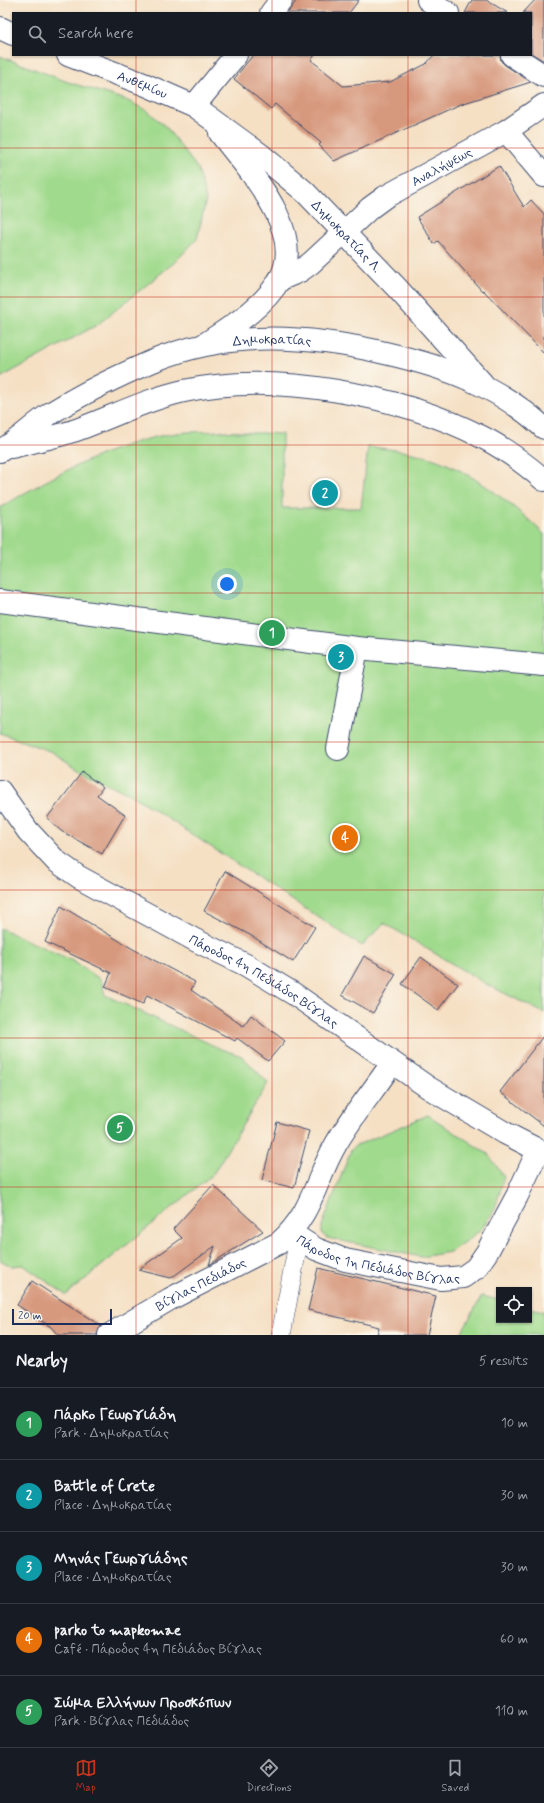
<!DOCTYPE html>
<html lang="en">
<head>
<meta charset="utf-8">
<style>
  :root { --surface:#171b24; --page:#20242c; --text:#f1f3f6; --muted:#9ea1a6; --line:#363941; --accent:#c8321e }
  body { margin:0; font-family:Mynerve,sans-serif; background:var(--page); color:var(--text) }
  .controls { position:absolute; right:12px; bottom:12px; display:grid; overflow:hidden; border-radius:0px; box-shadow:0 1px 3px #0004 }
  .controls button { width:36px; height:36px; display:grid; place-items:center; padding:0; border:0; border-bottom:1px solid var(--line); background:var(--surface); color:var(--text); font:20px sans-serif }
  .scale { position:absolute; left:12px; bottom:10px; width:100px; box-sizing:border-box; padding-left:4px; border:2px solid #1b2f5e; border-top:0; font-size:11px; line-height:14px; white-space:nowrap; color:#1b2f5e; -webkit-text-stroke:3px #fbf7ec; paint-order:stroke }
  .you { position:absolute; left:227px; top:584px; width:14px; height:14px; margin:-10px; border:3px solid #fff; border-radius:50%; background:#1a73e8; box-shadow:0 0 0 6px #1a73e833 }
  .badge { display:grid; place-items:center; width:26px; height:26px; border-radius:50%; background:var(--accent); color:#fff; font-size:13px; font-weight:700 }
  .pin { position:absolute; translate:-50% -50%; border:2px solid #fff; box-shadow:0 1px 4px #0006 }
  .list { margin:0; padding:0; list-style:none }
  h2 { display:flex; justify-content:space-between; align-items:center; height:52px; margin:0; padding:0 16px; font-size:17px }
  h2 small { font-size:13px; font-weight:400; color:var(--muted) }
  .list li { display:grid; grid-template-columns:26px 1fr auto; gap:12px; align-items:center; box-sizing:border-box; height:72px; padding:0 16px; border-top:1px solid var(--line) }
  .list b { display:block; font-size:15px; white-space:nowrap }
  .list p { margin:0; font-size:13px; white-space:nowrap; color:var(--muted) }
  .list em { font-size:13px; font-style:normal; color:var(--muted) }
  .icon { flex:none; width:22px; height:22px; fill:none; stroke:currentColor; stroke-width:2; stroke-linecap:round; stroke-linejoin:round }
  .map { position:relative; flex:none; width:544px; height:1335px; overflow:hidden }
  .search { position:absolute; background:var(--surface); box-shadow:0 1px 3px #0004; left:12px; right:12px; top:12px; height:44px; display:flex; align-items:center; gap:10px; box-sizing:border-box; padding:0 14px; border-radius:0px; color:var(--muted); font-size:15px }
  .sheet { height:412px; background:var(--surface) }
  nav { display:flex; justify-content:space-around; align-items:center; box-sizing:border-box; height:56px; border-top:1px solid var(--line); background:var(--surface); font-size:11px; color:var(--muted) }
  nav a { display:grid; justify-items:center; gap:2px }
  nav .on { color:var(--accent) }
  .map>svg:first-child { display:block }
  .green { fill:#a0da8d; stroke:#5e8476 }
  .building { fill:#d7997e }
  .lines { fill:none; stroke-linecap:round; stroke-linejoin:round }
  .service-casing { stroke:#3c4a6d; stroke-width:20 }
  .pedestrian-casing { stroke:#3c4a6d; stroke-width:24 }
  .minor-casing { stroke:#3c4a6d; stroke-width:24 }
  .secondary-casing { stroke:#3c4a6d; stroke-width:24 }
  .service { stroke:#fff; stroke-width:19 }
  .pedestrian { stroke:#fff; stroke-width:22 }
  .minor { stroke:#fff; stroke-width:22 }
  .secondary { stroke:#fff; stroke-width:22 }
  .grid { fill:none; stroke:#c8321e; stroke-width:1; stroke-opacity:0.55 }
  .labels { text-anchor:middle; stroke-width:3; stroke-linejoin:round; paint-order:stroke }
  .street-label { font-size:13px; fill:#1b2f5e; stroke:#fbf7ec }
</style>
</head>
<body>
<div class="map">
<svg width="544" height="1335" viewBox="0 0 544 1335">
  <rect width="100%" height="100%" fill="#fbf7ec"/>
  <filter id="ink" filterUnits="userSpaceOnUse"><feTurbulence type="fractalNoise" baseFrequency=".025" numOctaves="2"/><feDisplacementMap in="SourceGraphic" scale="8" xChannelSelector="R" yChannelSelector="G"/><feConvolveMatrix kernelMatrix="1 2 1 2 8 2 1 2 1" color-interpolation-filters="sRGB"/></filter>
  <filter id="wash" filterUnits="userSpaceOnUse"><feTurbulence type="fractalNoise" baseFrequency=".012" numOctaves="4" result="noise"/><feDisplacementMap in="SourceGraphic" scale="16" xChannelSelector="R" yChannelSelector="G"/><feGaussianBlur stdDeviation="0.9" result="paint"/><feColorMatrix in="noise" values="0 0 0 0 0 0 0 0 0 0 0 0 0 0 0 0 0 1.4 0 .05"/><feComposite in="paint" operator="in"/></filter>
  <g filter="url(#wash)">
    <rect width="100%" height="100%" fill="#f5e0c4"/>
    <g class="green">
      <path d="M 0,56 L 68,82 L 126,100 L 148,111 L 166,127 L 198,169 L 206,200 L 197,239 L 175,262 L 97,325 L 0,378 Z"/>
      <path d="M 220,431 L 282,434 L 282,508 L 361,508 L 368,447 C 394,449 423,453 447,464 C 482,480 516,507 544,534 L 544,1013 L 486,984 L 384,923 L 362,946 L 135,797 L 80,770 L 52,752 L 0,733 L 0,508 C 50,477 117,441 177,433 C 191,431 205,432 220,431 Z"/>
      <path d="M 0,928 L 71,960 L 101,980 L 105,995 L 221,1049 L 242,1056 L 268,1083 L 213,1174 L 66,1295 L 23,1265 L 11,1266 L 0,1260 Z"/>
      <path d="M 428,1115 L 488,1154 L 504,1177 L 495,1209 L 481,1230 L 450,1252 L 421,1257 L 327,1238 L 322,1234 L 322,1226 L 351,1150 L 355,1146 Z"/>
      <path d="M 482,1296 L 499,1300 L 499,1320 L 529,1320 L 529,1308 L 544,1311 L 544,1335 L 460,1335 Z"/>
    </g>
    <g id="blocks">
      <g class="building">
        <path d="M 297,0 L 359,0 L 349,13 L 287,13 Z"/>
        <path d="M 472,0 L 486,0 L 508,13 L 465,13 Z"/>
        <path d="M 535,0 L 544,0 L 544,61 L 531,53 L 531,13 L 523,13 Z"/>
        <path d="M 253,55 L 315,55 L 311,60 L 343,86 L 390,82 L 426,64 L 434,55 L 500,55 L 501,61 L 505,65 L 531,82 L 461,104 L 334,161 L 319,145 L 321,143 L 275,104 L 271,109 L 234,79 Z"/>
        <path d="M 499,166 L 524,207 L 531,200 L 544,214 L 544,353 L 483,290 L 482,291 L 438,241 L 434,244 L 417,217 Z"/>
        <path d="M 82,772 L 103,787 L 97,795 L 125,815 L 102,854 L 61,831 L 47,818 Z"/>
        <path d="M 225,871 L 315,927 L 293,962 L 250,935 L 204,911 Z"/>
        <path d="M 61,906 L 133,949 L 195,982 L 191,990 L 243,1026 L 251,1015 L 285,1041 L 268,1061 L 237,1038 L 235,1041 L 147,995 L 143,1004 L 105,987 L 111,973 L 45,942 Z"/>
        <path d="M 364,956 L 396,974 L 373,1013 L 342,995 Z"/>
        <path d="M 421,957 L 458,984 L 438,1010 L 402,984 Z"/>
        <path d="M 544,1035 L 544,1126 L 500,1092 Z"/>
        <path d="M 277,1122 L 309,1131 L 294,1188 L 262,1180 Z"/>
        <path d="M 213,1185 L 263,1231 L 209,1265 L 215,1246 L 171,1278 L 138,1270 L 182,1238 L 173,1229 Z"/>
        <path d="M 318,1268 L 436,1296 L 427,1335 L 377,1335 L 379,1327 L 308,1310 Z"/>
        <path d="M 32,1281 L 101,1326 L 97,1335 L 58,1335 L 51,1327 L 17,1305 Z"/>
      </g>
    </g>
  </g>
  <g filter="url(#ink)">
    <use href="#blocks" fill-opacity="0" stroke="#3c4a6d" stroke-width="1"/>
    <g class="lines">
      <defs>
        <path id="service" d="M 281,1335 L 299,1238"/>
        <g id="pedestrian">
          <path d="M 506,131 L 544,176"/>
          <path d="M 0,601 L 357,648 L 544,665"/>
          <path d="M 338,749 L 357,648"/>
        </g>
        <g id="minor">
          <path d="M 428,0 L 448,13"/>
          <path d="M 271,13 L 281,0"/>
          <path d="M 0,28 L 13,34"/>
          <path id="s1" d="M 68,55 L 146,85 L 194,106 L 261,155 L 305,192 L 397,288 L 483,384"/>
          <path d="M 512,55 L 544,76"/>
          <path d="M 194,106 L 236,55"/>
          <path id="s2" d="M 279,280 L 300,271 L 311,263 L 370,208 L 385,197 L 506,131 L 544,105"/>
          <path d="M 205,344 C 232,326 263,308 280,279 C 307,231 247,169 220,133"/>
          <path id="s3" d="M 0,791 L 28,831 L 56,861 L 79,877 L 195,940 L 246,965 L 294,994 L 429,1088 L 505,1133 L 544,1153"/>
          <path id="s4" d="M 291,1233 L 316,1249 L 345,1260 L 441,1279 L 463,1277 L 476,1268 L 487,1252 L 517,1196 L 538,1151"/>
          <path id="s5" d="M 109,1335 L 170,1299 L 279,1243 C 313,1213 315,1180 336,1144 C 352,1116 374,1090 392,1063"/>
        </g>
        <g id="secondary">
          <path d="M 12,447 C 34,441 57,437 79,429 C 114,416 148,399 184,391 C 275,371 400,395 482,437 C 504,448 524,463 544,480"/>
          <path id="s6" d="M 0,451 C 18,441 33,425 51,413 C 83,393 118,376 153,361 C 228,330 307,335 385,353 C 446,367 497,385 544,428"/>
        </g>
      </defs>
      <use href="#service" class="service-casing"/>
      <use href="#pedestrian" class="pedestrian-casing"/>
      <use href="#minor" class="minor-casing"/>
      <use href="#secondary" class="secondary-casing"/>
      <use href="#service" class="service"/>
      <use href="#pedestrian" class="pedestrian"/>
      <use href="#minor" class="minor"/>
      <use href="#secondary" class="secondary"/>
    </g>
  </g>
  <path class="grid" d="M 136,0 L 136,13M 272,0 L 272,13M 408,0 L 408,13M 136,55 L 136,1335M 272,55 L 272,1335M 408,55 L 408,1335M 0,148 L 544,148M 0,297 L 544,297M 0,445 L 544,445M 0,593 L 544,593M 0,742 L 544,742M 0,890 L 544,890M 0,1038 L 544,1038M 0,1187 L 544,1187"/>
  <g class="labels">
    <g class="street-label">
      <text dy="5" stroke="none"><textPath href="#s1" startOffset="80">Ανθεμίου</textPath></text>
      <text dy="5" stroke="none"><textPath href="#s2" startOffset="200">Αναλήψεως</textPath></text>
      <text dy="5" stroke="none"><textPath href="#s1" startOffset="337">Δημοκρατίας Λ.</textPath></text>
      <text dy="5" stroke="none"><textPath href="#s6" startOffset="300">Δημοκρατίας</textPath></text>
      <text dy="5" stroke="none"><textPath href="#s3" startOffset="330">Πάροδος 4η Πεδιάδος Βίγλας</textPath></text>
      <text dy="5" stroke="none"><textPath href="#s4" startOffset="93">Πάροδος 1η Πεδιάδος Βίγλας</textPath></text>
      <text dy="5" stroke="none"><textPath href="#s5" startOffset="105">Βίγλας Πεδιάδος</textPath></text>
    </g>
  </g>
</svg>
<div class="controls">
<button><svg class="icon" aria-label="locate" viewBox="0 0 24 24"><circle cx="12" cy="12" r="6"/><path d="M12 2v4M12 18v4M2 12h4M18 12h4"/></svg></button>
</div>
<div class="scale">20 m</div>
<div class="you"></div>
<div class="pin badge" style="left:272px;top:633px;background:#2e9e5b">1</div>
<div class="pin badge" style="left:325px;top:493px;background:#0f9aa8">2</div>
<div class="pin badge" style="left:341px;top:657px;background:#0f9aa8">3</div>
<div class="pin badge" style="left:345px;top:838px;background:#e8710a">4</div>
<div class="pin badge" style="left:120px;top:1128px;background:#2e9e5b">5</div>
<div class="search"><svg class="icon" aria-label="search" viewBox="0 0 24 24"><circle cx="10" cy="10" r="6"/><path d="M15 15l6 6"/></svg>Search here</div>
</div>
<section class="sheet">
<h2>Nearby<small>5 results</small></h2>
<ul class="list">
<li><span class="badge" style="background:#2e9e5b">1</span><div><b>Πάρκο Γεωργιάδη</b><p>Park · Δημοκρατίας</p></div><em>10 m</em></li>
<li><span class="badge" style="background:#0f9aa8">2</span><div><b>Battle of Crete</b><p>Place · Δημοκρατίας</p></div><em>30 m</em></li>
<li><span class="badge" style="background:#0f9aa8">3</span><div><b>Μηνάς Γεωργιάδης</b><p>Place · Δημοκρατίας</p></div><em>30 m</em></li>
<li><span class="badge" style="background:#e8710a">4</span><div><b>parko to mapkomae</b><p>Café · Πάροδος 4η Πεδιάδος Βίγλας</p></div><em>60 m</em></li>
<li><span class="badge" style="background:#2e9e5b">5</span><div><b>Σώμα Ελλήνων Προσκόπων</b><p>Park · Βίγλας Πεδιάδος</p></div><em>110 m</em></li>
</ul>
</section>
<nav>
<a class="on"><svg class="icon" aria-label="map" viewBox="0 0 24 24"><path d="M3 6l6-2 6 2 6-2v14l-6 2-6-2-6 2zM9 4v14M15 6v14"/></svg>Map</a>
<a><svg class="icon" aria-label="directions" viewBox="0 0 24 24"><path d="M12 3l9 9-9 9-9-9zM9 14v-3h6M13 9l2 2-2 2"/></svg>Directions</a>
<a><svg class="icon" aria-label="saved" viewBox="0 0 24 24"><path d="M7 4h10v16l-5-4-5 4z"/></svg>Saved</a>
</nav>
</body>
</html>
